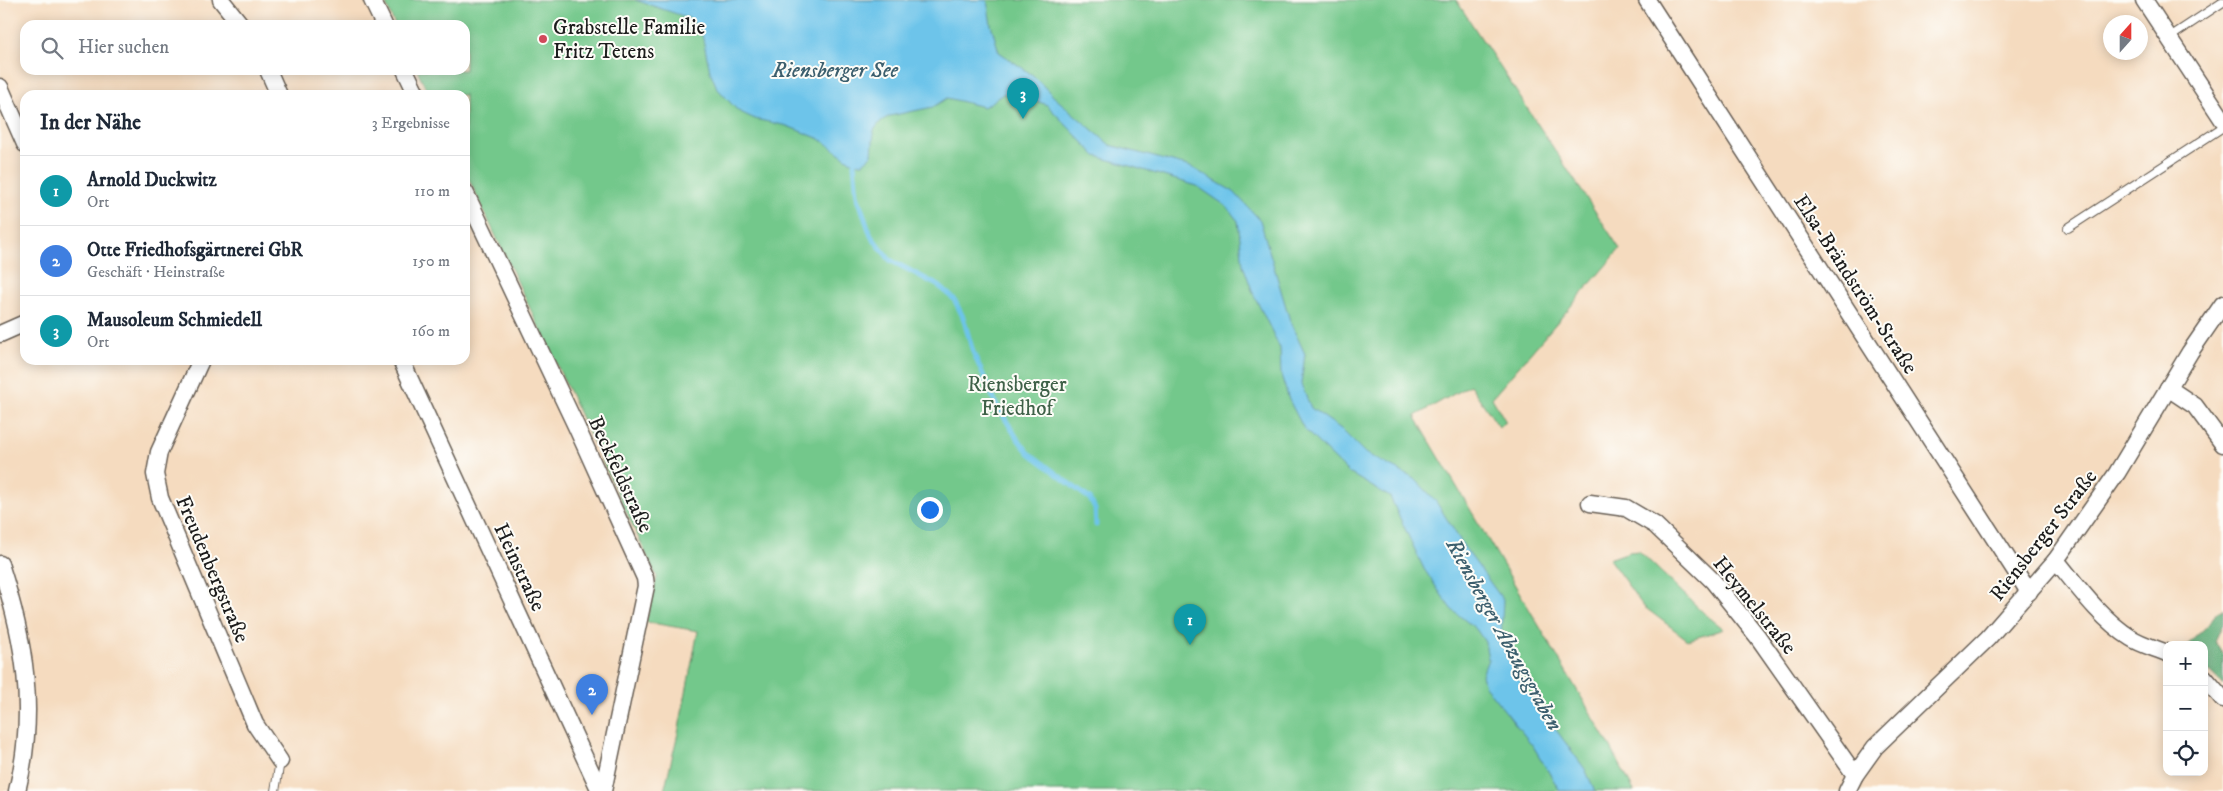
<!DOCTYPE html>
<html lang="de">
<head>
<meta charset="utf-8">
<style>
  :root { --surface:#fff; --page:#f6f6f7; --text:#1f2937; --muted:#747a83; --line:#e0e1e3; --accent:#1a73e8 }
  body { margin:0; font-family:"IM FELL DW Pica",serif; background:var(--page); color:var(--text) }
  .controls { position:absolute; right:15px; bottom:15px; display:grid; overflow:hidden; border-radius:10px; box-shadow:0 2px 12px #0003 }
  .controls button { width:45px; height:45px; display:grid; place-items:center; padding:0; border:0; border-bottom:1px solid var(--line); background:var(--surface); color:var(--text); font:25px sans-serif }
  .compass { position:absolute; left:2103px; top:15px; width:45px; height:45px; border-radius:50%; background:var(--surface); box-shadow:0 2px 12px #0003; rotate:21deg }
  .you { position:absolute; left:929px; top:509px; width:18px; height:18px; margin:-12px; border:4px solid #fff; border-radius:50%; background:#1a73e8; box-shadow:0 0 0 8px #1a73e833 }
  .badge { display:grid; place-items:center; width:32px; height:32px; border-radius:50%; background:var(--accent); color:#fff; font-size:16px; font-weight:700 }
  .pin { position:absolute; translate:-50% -41px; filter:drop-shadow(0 1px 2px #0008) }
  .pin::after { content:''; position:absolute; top:26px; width:18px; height:15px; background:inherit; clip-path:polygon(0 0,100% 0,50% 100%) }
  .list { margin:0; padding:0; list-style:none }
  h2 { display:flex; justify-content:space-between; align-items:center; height:65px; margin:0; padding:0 20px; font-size:21px }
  h2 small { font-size:16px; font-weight:400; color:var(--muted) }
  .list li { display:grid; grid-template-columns:32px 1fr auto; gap:15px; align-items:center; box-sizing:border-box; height:70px; padding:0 20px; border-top:1px solid var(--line) }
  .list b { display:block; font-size:19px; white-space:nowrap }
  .list p { margin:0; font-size:16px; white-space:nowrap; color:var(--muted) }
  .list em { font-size:16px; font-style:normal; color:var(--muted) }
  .icon { flex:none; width:28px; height:28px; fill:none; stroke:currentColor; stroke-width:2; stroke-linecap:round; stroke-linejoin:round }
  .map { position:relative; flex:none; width:2223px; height:791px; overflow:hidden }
  .search { position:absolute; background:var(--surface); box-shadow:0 2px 12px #0003; left:20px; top:20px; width:450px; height:55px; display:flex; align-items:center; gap:12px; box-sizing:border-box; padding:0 18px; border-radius:15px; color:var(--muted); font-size:19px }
  .panel { position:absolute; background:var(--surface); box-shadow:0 2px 12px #0003; left:20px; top:90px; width:450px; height:275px; border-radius:15px }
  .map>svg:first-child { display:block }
  .green { fill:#73c88b; stroke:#487254 }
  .forest { fill:#5eac77; stroke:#3d644a }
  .water { fill:#6dc4ea; stroke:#447083 }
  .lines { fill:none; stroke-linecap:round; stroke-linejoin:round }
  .stream { stroke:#6dc4ea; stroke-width:5 }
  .lane-casing { stroke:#685f55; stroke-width:10 }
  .street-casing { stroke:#685f55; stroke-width:19 }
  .lane { stroke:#fff; stroke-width:8 }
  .street { stroke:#fff; stroke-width:16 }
  .poi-dot { fill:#d1495b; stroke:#fdfcf7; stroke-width:2 }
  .labels { text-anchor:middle; stroke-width:4; stroke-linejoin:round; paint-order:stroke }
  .poi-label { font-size:21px; fill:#1c1c1c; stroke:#fdfcf7; text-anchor:start }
  .street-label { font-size:21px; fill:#1c1c1c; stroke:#fdfcf7 }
  .park-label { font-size:21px; fill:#3f6148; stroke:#fdfcf7 }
  .water-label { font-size:22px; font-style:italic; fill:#3c5f6e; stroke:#fdfcf7 }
</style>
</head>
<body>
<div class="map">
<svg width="2223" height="791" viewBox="0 0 2223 791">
  <rect width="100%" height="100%" fill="#fdfcf7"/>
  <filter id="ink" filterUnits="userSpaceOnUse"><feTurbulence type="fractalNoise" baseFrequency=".02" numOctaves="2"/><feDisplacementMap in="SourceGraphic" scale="10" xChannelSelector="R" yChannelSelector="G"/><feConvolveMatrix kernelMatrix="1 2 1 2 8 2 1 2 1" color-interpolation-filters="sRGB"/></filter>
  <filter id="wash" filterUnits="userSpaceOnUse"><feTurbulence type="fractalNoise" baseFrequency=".0096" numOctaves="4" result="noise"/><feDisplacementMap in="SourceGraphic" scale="20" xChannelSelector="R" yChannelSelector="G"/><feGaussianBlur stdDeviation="1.12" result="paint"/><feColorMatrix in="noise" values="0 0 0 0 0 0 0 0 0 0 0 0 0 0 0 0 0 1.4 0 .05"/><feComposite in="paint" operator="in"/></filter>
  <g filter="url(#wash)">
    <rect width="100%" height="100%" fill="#f5dbbf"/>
    <g class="green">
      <path d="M 384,0 L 1456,0 L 1620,249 L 1492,398 L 1506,422 L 1499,427 L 1470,385 L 1415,416 L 1609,744 L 1634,791 L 664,791 L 678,733 L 698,631 L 646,622 L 657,577 L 465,171 L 465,95 L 429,95 L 417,70 L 465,70 L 465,25 L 395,25 Z"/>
      <path d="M 1639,551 L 1705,614 L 1724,629 L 1688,640 L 1643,606 L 1609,559 L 1629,552 Z"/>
    </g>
    <path class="forest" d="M 2223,609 L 2223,624 L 2215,641 L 2223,654 L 2223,685 L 2204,666 L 2204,645 L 2187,645 L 2207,626 L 2217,612 Z"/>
    <path class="water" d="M 635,0 L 987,0 L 991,25 L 999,52 L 1034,76 L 1054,97 L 1110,145 L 1191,167 L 1234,192 L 1260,220 L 1291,324 L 1305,354 L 1301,384 L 1311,408 L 1341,429 L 1365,453 L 1415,479 L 1435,500 L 1465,548 L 1503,600 L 1501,640 L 1522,684 L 1585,769 L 1595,791 L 1560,791 L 1533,746 L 1485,686 L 1482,675 L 1488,659 L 1485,642 L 1476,629 L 1451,609 L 1424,569 L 1390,497 L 1349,473 L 1304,429 L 1289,400 L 1281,375 L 1280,348 L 1253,293 L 1243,265 L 1238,221 L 1226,206 L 1197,186 L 1096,156 L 1047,105 L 1015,93 L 1003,94 L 984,107 L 947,98 L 933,107 L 890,116 L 881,121 L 874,130 L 872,155 L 863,163 L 854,164 L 820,139 L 787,126 L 755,119 L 738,111 L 717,88 L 710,71 L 701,30 L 689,18 Z"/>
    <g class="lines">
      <path class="stream" d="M 854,164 L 857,195 L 871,236 L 890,260 L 939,286 L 954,299 L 963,317 L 973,352 L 996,404 L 1017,438 L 1029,453 L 1090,499 L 1095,509 L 1096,525"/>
    </g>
  </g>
  <g filter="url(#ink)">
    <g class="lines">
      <defs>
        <g id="lane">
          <path d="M 2170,37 L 2223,2"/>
          <path d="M 2068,228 L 2223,127"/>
          <path d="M 275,791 L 280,761"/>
        </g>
        <g id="street">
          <path d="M 221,0 L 241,25"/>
          <path d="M 372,0 L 384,25"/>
          <path d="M 1647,0 L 2029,592"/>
          <path d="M 2144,0 L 2223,120"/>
          <path d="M 268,70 L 279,95"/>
          <path d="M 405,70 L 417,95"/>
          <path d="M 0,87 L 25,144"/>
          <path d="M 465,192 L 576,426 L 645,578 L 646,586 L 603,791"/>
          <path d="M 0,334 L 25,323"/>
          <path d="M 201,360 L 159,452 L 155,474 L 160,498 L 255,724 L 280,761"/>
          <path d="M 401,360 L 600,791"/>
          <path d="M 2168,388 L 2195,406 L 2223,444"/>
          <path d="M 1590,503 L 1626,508 L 1655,525 L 1713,581 L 1758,637 L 1855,775"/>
          <path d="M 2056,560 C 2078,587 2101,619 2131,638 C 2142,645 2155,648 2167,653"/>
          <path d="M 0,564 C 25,641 37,711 17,791"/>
          <path d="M 2204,677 L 2223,699"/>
          <path d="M 1847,791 L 1855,775 L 1875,747 L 1988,638 L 2056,560 L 2117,473 L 2190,352 L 2223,304"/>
        </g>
      </defs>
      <use href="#lane" class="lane-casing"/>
      <use href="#street" class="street-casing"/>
      <use href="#lane" class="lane"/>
      <use href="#street" class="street"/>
    </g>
  </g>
  <circle class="poi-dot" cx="543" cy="39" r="5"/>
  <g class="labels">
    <g class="poi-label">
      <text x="553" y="34">Grabstelle Familie<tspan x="553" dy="24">Fritz Tetens</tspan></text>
    </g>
    <g class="street-label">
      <text transform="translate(1856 284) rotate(57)" y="7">Elsa-Brändström-Straße</text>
      <text transform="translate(621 474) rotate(65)" y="7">Beckfeldstraße</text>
      <text transform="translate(2043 535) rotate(-52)" y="7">Riensberger Straße</text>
      <text transform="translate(520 567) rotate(65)" y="7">Heinstraße</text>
      <text transform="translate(213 569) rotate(67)" y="7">Freudenbergstraße</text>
      <text transform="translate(1755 605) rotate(51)" y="7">Heymelstraße</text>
    </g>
    <g class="park-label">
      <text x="1017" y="391">Riensberger<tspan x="1017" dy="24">Friedhof</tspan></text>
    </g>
    <g class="water-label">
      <text x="835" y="77">Riensberger See</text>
      <text transform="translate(1505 634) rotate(61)" y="8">Riensberger Abzugsgraben</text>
    </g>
  </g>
</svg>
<div class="controls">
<button>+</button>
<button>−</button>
<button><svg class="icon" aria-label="locate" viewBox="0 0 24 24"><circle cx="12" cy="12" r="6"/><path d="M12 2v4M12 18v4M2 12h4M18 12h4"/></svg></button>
</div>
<svg class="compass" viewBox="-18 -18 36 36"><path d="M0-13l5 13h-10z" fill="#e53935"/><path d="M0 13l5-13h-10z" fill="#747a83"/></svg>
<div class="you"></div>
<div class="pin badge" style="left:1190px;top:645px;background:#0f9aa8">1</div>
<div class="pin badge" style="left:592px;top:715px;background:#3f7fe0">2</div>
<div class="pin badge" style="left:1023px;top:119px;background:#0f9aa8">3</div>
<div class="search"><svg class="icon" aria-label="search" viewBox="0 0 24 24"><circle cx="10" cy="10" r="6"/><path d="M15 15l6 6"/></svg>Hier suchen</div>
<section class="panel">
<h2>In der Nähe<small>3 Ergebnisse</small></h2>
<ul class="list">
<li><span class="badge" style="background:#0f9aa8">1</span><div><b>Arnold Duckwitz</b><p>Ort</p></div><em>110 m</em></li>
<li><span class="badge" style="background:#3f7fe0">2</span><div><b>Otte Friedhofsgärtnerei GbR</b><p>Geschäft · Heinstraße</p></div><em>150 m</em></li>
<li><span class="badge" style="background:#0f9aa8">3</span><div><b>Mausoleum Schmiedell</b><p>Ort</p></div><em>160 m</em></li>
</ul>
</section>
</div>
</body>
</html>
